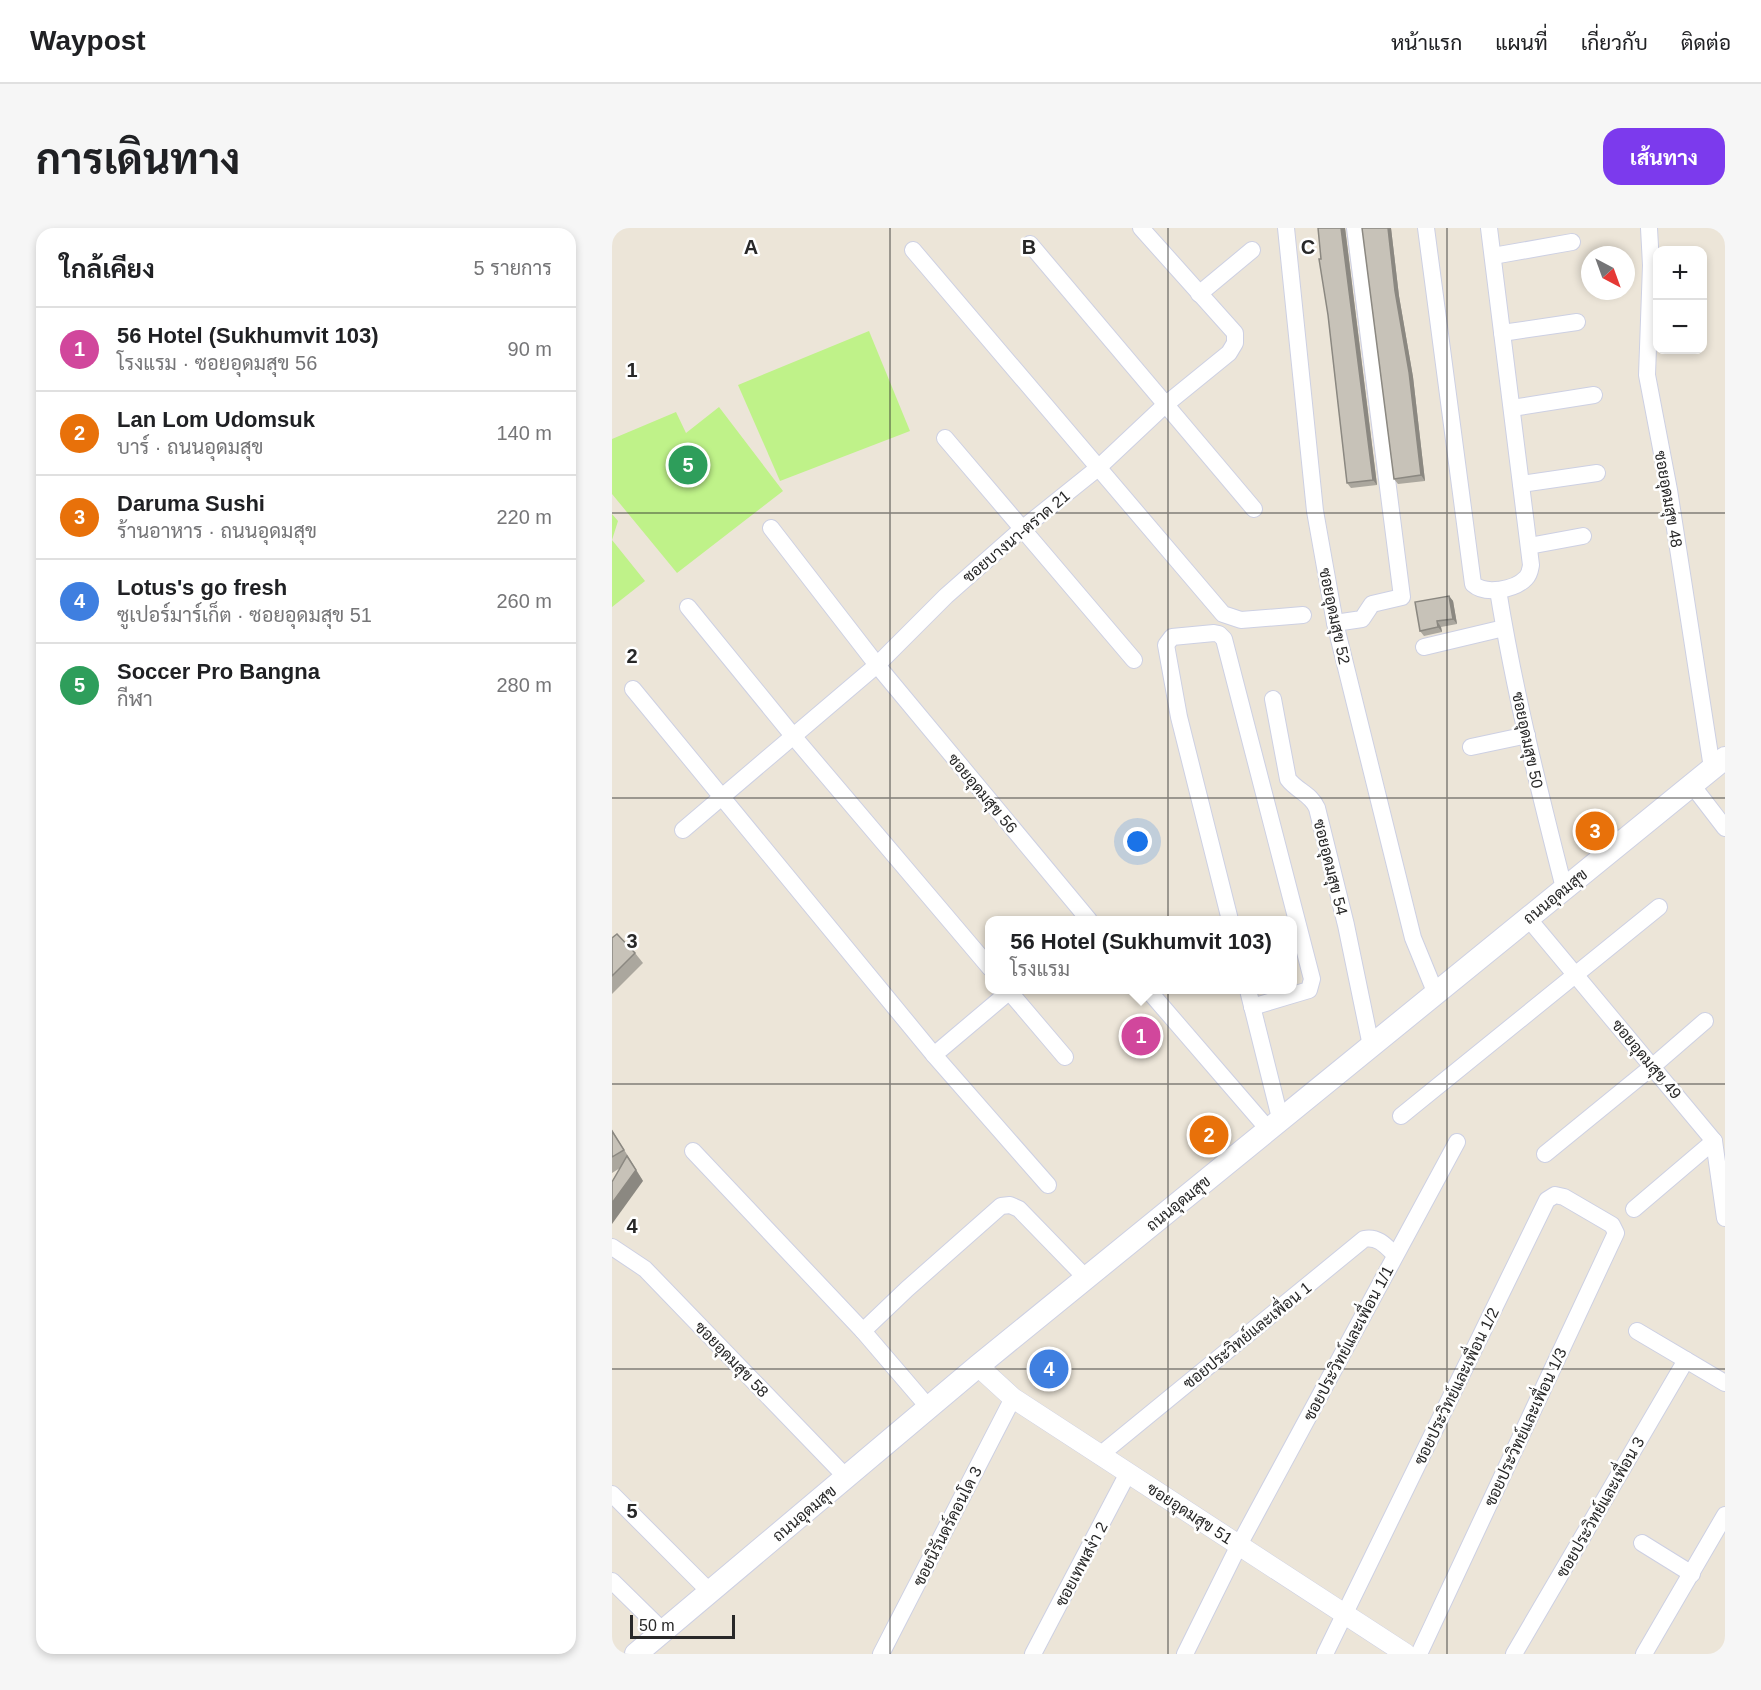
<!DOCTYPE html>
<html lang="th">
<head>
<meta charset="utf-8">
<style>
  :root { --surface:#fff; --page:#f6f6f6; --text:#202124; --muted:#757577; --line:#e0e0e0; --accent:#7c3aed }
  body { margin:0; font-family:Helvetica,Sarabun,sans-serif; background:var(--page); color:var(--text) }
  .controls { position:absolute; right:18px; top:18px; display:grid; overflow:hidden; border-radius:12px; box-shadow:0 3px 9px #0003 }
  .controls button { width:54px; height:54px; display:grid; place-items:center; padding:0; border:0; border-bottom:2px solid var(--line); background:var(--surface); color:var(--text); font:30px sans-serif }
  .compass { position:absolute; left:969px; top:18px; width:54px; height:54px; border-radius:50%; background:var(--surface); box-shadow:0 3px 9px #0003; rotate:139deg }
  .scale { position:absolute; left:18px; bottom:15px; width:105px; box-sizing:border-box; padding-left:6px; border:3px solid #282828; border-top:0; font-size:16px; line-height:21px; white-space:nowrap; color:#282828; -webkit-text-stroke:4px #fff; paint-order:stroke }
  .you { position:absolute; left:526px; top:614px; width:21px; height:21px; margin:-15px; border:4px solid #fff; border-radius:50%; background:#1a73e8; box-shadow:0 0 0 9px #1a73e833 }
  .badge { display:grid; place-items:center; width:39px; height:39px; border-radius:50%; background:var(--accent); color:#fff; font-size:20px; font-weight:700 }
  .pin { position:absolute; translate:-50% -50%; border:3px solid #fff; box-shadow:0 2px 6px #0006 }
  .popup { position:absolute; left:373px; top:688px; width:312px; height:78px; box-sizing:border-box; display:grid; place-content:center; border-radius:12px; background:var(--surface); filter:drop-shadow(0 2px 4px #0005); font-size:20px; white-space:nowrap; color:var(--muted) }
  .popup b { font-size:22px; color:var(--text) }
  .popup::after { content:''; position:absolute; left:50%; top:100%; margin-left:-12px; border:12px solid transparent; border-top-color:var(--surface) }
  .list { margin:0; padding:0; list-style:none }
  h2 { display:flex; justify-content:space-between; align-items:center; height:78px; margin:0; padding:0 24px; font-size:26px }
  h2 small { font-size:20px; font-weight:400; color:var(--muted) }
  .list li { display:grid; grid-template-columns:39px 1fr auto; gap:18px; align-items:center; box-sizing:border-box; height:84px; padding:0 24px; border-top:2px solid var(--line) }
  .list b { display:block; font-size:22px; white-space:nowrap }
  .list p { margin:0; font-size:20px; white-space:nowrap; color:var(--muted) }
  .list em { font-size:20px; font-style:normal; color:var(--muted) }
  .map { position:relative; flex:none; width:1113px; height:1426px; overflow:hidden; border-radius:18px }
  header { display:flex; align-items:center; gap:36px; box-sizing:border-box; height:84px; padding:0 30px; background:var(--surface); border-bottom:2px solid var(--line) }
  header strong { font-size:28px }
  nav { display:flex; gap:33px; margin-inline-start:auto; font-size:21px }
  .intro { display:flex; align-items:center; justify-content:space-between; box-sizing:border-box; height:144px; padding:0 36px }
  h1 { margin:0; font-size:42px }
  .button { padding:15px 27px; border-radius:18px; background:var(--accent); color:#fff; font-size:21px; font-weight:700 }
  main { display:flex; gap:36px; padding:0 36px }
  aside { flex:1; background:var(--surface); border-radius:18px; box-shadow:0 3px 9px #0003 }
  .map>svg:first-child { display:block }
  .pitch { fill:#bff289 }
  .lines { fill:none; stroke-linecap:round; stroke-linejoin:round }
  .minor-casing { stroke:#cdd0e3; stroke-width:18 }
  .tertiary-casing { stroke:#cdd0e3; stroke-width:21 }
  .secondary-casing { stroke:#cdd0e3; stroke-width:24 }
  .minor { stroke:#fff; stroke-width:16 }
  .tertiary { stroke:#fff; stroke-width:20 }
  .secondary { stroke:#fff; stroke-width:22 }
  .wall { fill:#aba79e }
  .shaded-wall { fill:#8b8881 }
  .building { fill:#c7c2b8; stroke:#8b8881; stroke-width:1.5 }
  .grid { fill:none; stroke:#282828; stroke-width:1.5; stroke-opacity:0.55 }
  .labels { text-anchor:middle; stroke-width:5; stroke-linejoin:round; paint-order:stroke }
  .street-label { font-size:16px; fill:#282828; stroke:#fff }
  .grid-label { font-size:20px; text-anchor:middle; font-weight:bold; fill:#282828; stroke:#fff; stroke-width:5; stroke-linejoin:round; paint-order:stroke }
</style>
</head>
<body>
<header>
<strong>Waypost</strong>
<nav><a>หน้าแรก</a><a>แผนที่</a><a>เกี่ยวกับ</a><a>ติดต่อ</a></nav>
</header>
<div class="intro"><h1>การเดินทาง</h1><a class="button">เส้นทาง</a></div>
<main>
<aside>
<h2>ใกล้เคียง<small>5 รายการ</small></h2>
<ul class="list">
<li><span class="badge" style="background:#d1479c">1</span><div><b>56 Hotel (Sukhumvit 103)</b><p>โรงแรม · ซอยอุดมสุข 56</p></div><em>90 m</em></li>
<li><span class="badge" style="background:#e8710a">2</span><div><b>Lan Lom Udomsuk</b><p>บาร์ · ถนนอุดมสุข</p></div><em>140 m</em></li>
<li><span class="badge" style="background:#e8710a">3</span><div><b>Daruma Sushi</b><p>ร้านอาหาร · ถนนอุดมสุข</p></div><em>220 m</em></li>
<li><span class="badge" style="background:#3f7fe0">4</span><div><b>Lotus's go fresh</b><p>ซูเปอร์มาร์เก็ต · ซอยอุดมสุข 51</p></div><em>260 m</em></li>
<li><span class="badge" style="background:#2e9e5b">5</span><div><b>Soccer Pro Bangna</b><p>กีฬา</p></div><em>280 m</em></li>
</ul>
</aside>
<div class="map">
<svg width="1113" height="1426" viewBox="0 0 1113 1426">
  <rect width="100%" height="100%" fill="#ece5d8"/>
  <g class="pitch">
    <path d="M 257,103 L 298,203 L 168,253 L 126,157 Z"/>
    <path d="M 107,179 L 171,263 L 65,345 L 0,266 L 0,211 L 64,184 L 74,205 Z"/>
    <path d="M 0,286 L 6,293 L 0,312 L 33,353 L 0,379 Z"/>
  </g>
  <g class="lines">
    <defs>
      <g id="minor">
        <path d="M 674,0 L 703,283 L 723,395 L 801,710 L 824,766"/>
        <path d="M 814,0 L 861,356 C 873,367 903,362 914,350 C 918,346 918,342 919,337 L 877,0"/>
        <path d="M 1037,0 L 1039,37 L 1035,147 L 1057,262 L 1100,540"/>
        <path d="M 418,16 L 642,281"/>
        <path d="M 301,22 L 611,386 L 629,392 L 691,387"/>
        <path d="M 881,28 L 960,14"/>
        <path d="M 587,66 L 640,22"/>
        <path d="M 890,105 L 965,94"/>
        <path d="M 900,180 L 982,167"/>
        <path d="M 333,210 L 522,432"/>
        <path d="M 909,256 L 985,245"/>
        <path d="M 159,300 L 265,437 L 477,692"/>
        <path d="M 917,318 L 971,308"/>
        <path d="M 886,362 C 902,462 927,562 952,660"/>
        <path d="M 76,379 L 182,509 L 378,740"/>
        <path d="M 723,395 L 750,391 L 760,376 L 790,369 L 743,0"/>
        <path d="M 812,419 L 892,400"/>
        <path d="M 21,461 L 322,827"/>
        <path d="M 661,471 L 676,551 C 685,563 699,566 705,580 L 734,697 L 759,818"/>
        <path d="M 859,519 L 915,507"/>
        <path d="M 1080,557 L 1113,600"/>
        <path d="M 71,602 L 265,437 L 334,368 L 410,301 L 486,240 L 553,177 L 617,125 L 623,115 L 623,105 L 529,0"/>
        <path d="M 916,690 L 1102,913 L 1113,990"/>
        <path d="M 618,692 L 567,489 L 554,417 L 560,409 L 602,405 L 607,406 L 612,411 L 700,751 L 697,762 L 640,779"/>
        <path d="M 396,762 L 453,829"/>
        <path d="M 399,762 L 322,827 L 436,957"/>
        <path d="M 536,762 L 656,901"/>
        <path d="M 636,762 L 668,890"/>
        <path d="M 789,888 L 1047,679"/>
        <path d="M 81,923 L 251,1103"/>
        <path d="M 933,926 L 1041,838 L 1093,793"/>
        <path d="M 1022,981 L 1102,913"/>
        <path d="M 0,1019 L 33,1041 L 234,1249"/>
        <path d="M 1025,1103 L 1113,1155"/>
        <path d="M 317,1180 L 251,1103 L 295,1061 L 389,978 L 398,977 L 407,981 L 474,1050"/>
        <path d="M 488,1227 L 752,1011 C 766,1008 774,1018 783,1027"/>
        <path d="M 0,1266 L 98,1364"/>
        <path d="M 1030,1315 L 1080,1346"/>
        <path d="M 0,1353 L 51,1403"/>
        <path d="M 269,1426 L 401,1170"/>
        <path d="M 421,1426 L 516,1245"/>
        <path d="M 573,1426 L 627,1317 L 845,914"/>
        <path d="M 713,1426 L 935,972 L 943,967 L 952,969 L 1000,997 L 1004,1005 L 807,1426"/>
        <path d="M 902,1426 L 1074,1132"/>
        <path d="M 1032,1426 L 1113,1287"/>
      </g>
      <path id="tertiary" d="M 366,1138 L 401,1170 L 794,1426"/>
      <path id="secondary" d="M 24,1426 L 366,1138 L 1113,530"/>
    </defs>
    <use href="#minor" class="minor-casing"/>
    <use href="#tertiary" class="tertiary-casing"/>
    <use href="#secondary" class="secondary-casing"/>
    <use href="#minor" class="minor"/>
    <use href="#tertiary" class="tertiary"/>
    <use href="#secondary" class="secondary"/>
  </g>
  <g class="wall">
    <path d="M 706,0 L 733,0 L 765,257 L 739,260 L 735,255 Z"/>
    <path d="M 750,0 L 779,0 L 787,68 L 801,149 L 813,253 L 786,256 L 782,251 Z"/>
    <path d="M 837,368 L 841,373 L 845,396 L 829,399 L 830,404 L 812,408 L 808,403 Z"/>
    <path d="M 0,710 L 23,725 L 31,735 L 0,766 Z"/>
    <path d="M 0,902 L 19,933 L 31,953 L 8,940 L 0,945 Z"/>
  </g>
  <g class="shaded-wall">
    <path d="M 729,0 L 733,0 L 765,257 L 761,252 Z"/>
    <path d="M 776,0 L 779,0 L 787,68 L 801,149 L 813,253 L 809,247 L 783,63 Z"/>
    <path d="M 837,368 L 841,373 L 845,396 L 841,391 Z"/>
    <path d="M 825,393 L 829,399 L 830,404 L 826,399 Z"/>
    <path d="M 15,928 L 31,953 L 0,996 L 0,975 Z"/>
  </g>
  <g class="building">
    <path d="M 706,0 L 729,0 L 761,252 L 735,255 L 716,87 L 707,31 L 709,31 Z"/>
    <path d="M 750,0 L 776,0 L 783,63 L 797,144 L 809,247 L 782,251 Z"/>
    <path d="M 837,368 L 841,391 L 825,393 L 826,399 L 808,403 L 803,374 Z"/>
    <path d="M 5,706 L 23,725 L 0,748 L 0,710 Z"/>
    <path d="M 0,903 L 12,922 L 0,929 Z"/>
    <path d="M 15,928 L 24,942 L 0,975 L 0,954 Z"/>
  </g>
  <path class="grid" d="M 278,0 L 278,1426M 556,0 L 556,1426M 835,0 L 835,1426M 0,285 L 1113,285M 0,570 L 1113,570M 0,856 L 1113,856M 0,1141 L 1113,1141"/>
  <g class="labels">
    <g class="street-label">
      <text transform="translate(1057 271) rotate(80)" y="6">ซอยอุดมสุข 48</text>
      <text transform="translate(404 308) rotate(-40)" y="6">ซอยบางนา-ตราด 21</text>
      <text transform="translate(723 388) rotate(78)" y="6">ซอยอุดมสุข 52</text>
      <text transform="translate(916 512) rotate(78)" y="6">ซอยอุดมสุข 50</text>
      <text transform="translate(371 565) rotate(50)" y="6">ซอยอุดมสุข 56</text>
      <text transform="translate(719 639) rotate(76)" y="6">ซอยอุดมสุข 54</text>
      <text transform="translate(943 668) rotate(-39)" y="6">ถนนอุดมสุข</text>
      <text transform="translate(1035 831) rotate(50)" y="6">ซอยอุดมสุข 49</text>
      <text transform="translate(566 975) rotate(-39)" y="6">ถนนอุดมสุข</text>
      <text transform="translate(635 1107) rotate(-39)" y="6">ซอยประวิทย์และเพื่อน 1</text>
      <text transform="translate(736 1115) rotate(-62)" y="6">ซอยประวิทย์และเพื่อน 1/1</text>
      <text transform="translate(120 1131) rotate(46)" y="6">ซอยอุดมสุข 58</text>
      <text transform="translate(844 1158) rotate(-64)" y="6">ซอยประวิทย์และเพื่อน 1/2</text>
      <text transform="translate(913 1199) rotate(-65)" y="6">ซอยประวิทย์และเพื่อน 1/3</text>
      <text transform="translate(988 1279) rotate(-60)" y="6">ซอยประวิทย์และเพื่อน 3</text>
      <text transform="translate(192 1285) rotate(-40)" y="6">ถนนอุดมสุข</text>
      <text transform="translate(578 1285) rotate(33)" y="6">ซอยอุดมสุข 51</text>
      <text transform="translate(335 1298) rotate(-63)" y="6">ซอยนิรันดร์คอนโด 3</text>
      <text transform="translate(469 1336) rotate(-62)" y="6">ซอยเทพสง่า 2</text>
    </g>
  </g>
  <g class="grid-label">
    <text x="139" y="26">A</text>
    <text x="417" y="26">B</text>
    <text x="696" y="26">C</text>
    <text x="20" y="149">1</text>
    <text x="20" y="435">2</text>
    <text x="20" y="720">3</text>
    <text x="20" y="1005">4</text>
    <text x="20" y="1290">5</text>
  </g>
</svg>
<div class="controls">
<button>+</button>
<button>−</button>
</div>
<svg class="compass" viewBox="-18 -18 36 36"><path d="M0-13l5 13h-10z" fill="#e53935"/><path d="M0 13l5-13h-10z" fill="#757577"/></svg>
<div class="scale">50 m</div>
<div class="you"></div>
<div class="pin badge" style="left:529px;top:808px;background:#d1479c">1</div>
<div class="popup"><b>56 Hotel (Sukhumvit 103)</b>โรงแรม</div>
<div class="pin badge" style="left:597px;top:907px;background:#e8710a">2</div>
<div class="pin badge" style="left:983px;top:603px;background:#e8710a">3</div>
<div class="pin badge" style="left:437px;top:1141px;background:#3f7fe0">4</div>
<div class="pin badge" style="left:76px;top:237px;background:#2e9e5b">5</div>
</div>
</main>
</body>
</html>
